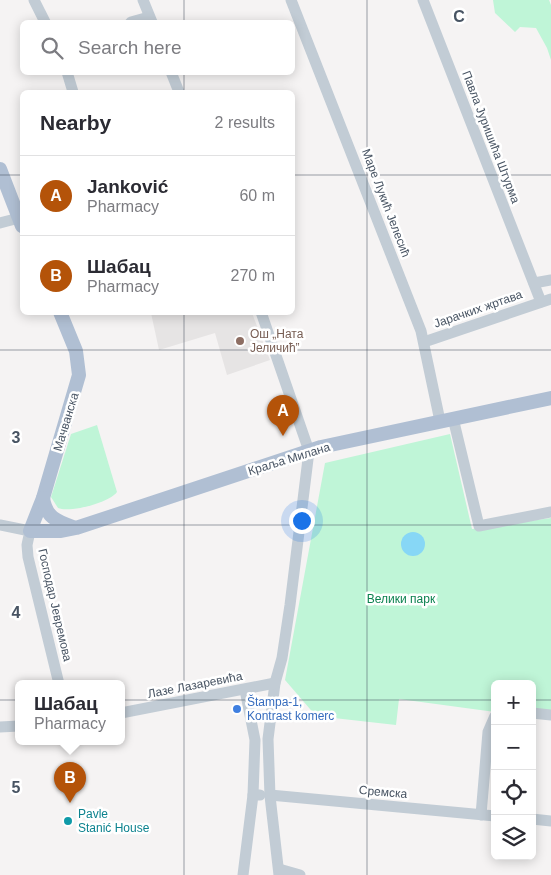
<!DOCTYPE html>
<html lang="en">
<head>
<meta charset="utf-8">
<style>
  :root { --surface:#fff; --page:#f2f2f3; --text:#2b2b33; --muted:#7c7c81; --line:#e1e1e2; --accent:#b45309 }
  body { margin:0; font-family:Helvetica,sans-serif; background:var(--page); color:var(--text) }
  .controls { position:absolute; right:15px; bottom:15px; display:grid; overflow:hidden; border-radius:8px; box-shadow:0 2px 12px #0003 }
  .controls button { width:45px; height:45px; display:grid; place-items:center; padding:0; border:0; border-bottom:1px solid var(--line); background:var(--surface); color:var(--text); font:25px sans-serif }
  .you { position:absolute; left:301px; top:520px; width:18px; height:18px; margin:-12px; border:4px solid #fff; border-radius:50%; background:#1a73e8; box-shadow:0 0 0 8px #1a73e833 }
  .badge { display:grid; place-items:center; width:32px; height:32px; border-radius:50%; background:var(--accent); color:#fff; font-size:16px; font-weight:700 }
  .pin { position:absolute; translate:-50% -41px; filter:drop-shadow(0 1px 2px #0008) }
  .pin::after { content:''; position:absolute; top:26px; width:18px; height:15px; background:inherit; clip-path:polygon(0 0,100% 0,50% 100%) }
  .popup { position:absolute; left:15px; top:680px; width:110px; height:65px; box-sizing:border-box; display:grid; place-content:center; border-radius:8px; background:var(--surface); filter:drop-shadow(0 1px 4px #0005); font-size:16px; white-space:nowrap; color:var(--muted) }
  .popup b { font-size:19px; color:var(--text) }
  .popup::after { content:''; position:absolute; left:50%; top:100%; margin-left:-10px; border:10px solid transparent; border-top-color:var(--surface) }
  .list { margin:0; padding:0; list-style:none }
  h2 { display:flex; justify-content:space-between; align-items:center; height:65px; margin:0; padding:0 20px; font-size:21px }
  h2 small { font-size:16px; font-weight:400; color:var(--muted) }
  .list li { display:grid; grid-template-columns:32px 1fr auto; gap:15px; align-items:center; box-sizing:border-box; height:80px; padding:0 20px; border-top:1px solid var(--line) }
  .list b { display:block; font-size:19px; white-space:nowrap }
  .list p { margin:0; font-size:16px; white-space:nowrap; color:var(--muted) }
  .list em { font-size:16px; font-style:normal; color:var(--muted) }
  .icon { flex:none; width:28px; height:28px; fill:none; stroke:currentColor; stroke-width:2; stroke-linecap:round; stroke-linejoin:round }
  .map { position:relative; flex:none; width:551px; height:875px; overflow:hidden }
  .search { position:absolute; background:var(--surface); box-shadow:0 2px 12px #0003; left:20px; top:20px; width:275px; height:55px; display:flex; align-items:center; gap:12px; box-sizing:border-box; padding:0 18px; border-radius:8px; color:var(--muted); font-size:19px }
  .panel { position:absolute; background:var(--surface); box-shadow:0 2px 12px #0003; left:20px; top:90px; width:275px; height:225px; border-radius:8px }
  .map>svg:first-child { display:block }
  .education { fill:#e6e4e4 }
  .green { fill:#bff5d7 }
  .water { fill:#87d7f6 }
  .lines { fill:none; stroke-linecap:round; stroke-linejoin:round }
  .minor { stroke:#c2ccd5; stroke-width:11 }
  .major { stroke:#b0bfd3; stroke-width:14 }
  .grid { fill:none; stroke:#485463; stroke-width:1; stroke-opacity:0.55 }
  .education-dot { fill:#8d6e63; stroke:#fff; stroke-width:2 }
  .shop-dot { fill:#3f7fe0; stroke:#fff; stroke-width:2 }
  .culture-dot { fill:#0f9aa8; stroke:#fff; stroke-width:2 }
  .labels { text-anchor:middle; stroke-width:5; stroke-linejoin:round; paint-order:stroke }
  .street-label { font-size:12px; fill:#485463; stroke:#fff }
  .education-label { font-size:12px; fill:#785e54; stroke:#fff; text-anchor:start }
  .park-label { font-size:12px; fill:#0d8250; stroke:#fff }
  .shop-label { font-size:12px; fill:#366cbe; stroke:#fff; text-anchor:start }
  .culture-label { font-size:12px; fill:#0d838f; stroke:#fff; text-anchor:start }
  .grid-label { font-size:16px; text-anchor:middle; font-weight:bold; fill:#485463; stroke:#fff; stroke-width:5; stroke-linejoin:round; paint-order:stroke }
</style>
</head>
<body>
<div class="map">
<svg width="551" height="875" viewBox="0 0 551 875">
  <rect width="100%" height="100%" fill="#f5f3f3"/>
  <path class="education" d="M 151,313 L 252,313 L 270,360 L 227,375 L 215,333 L 159,350 Z"/>
  <g class="green">
    <path d="M 493,0 L 549,0 L 551,5 L 551,60 L 547,48 L 536,28 L 520,27 L 515,32 L 495,13 Z"/>
    <path d="M 97,425 L 117,492 C 109,503 69,513 58,508 L 51,497 L 71,434 Z"/>
    <path d="M 450,434 L 472,529 L 551,518 L 551,717 L 532,716 L 532,684 L 495,684 L 495,712 L 399,699 L 396,725 L 316,716 L 285,680 L 325,463 Z"/>
  </g>
  <circle class="water" cx="413" cy="544" r="12"/>
  <g class="lines">
    <g class="minor">
      <path d="M 34,0 L 45,22"/>
      <path d="M 143,0 L 152,22"/>
      <path d="M 291,0 L 421,331 L 440,421"/>
      <path d="M 423,0 L 541,302"/>
      <path d="M 131,22 L 149,17"/>
      <path d="M 67,72 L 73,92"/>
      <path d="M 171,72 L 179,92"/>
      <path d="M 0,223 L 19,218"/>
      <path d="M 534,283 L 551,280"/>
      <path d="M 261,312 L 309,451 L 290,605 L 282,658 L 275,683 L 268,739 L 270,796 L 279,875"/>
      <path d="M 424,342 L 551,299"/>
      <path d="M 453,418 L 479,526 L 551,512"/>
      <path d="M 0,525 L 30,531 L 27,545 L 28,557 L 59,684"/>
      <path d="M 245,690 L 255,740 L 253,795"/>
      <path d="M 121,713 L 275,683"/>
      <path d="M 532,713 L 551,715"/>
      <path d="M 0,727 L 19,726"/>
      <path d="M 270,795 L 495,816"/>
      <path d="M 481,815 L 488,732 L 495,716"/>
      <path d="M 532,819 L 551,821"/>
      <path d="M 279,869 L 300,875"/>
      <path d="M 243,875 L 253,795 L 260,795"/>
    </g>
    <g class="major">
      <path d="M 0,169 L 22,226"/>
      <path d="M 60,312 L 76,351 L 79,375 L 43,498 L 30,531 L 61,531 L 76,528 L 321,447 L 551,398"/>
      <path d="M 43,498 C 46,517 56,521 73,527"/>
    </g>
  </g>
  <path class="grid" d="M 184,0 L 184,22M 367,0 L 367,875M 184,72 L 184,92M 0,175 L 22,175M 292,175 L 551,175M 184,312 L 184,875M 0,350 L 551,350M 0,525 L 551,525M 0,700 L 495,700M 532,700 L 551,700"/>
  <circle class="education-dot" cx="240" cy="341" r="5"/>
  <circle class="shop-dot" cx="237" cy="709" r="5"/>
  <circle class="culture-dot" cx="68" cy="821" r="5"/>
  <g class="labels">
    <g class="street-label">
      <text transform="translate(491 137) rotate(69)" y="4">Павла Јуришића Штурма</text>
      <text transform="translate(386 203) rotate(69)" y="4">Маре Лукић Јелесић</text>
      <text transform="translate(478 309) rotate(-19)" y="4">Јарачких жртава</text>
      <text transform="translate(66 422) rotate(-73)" y="4">Мачванска</text>
      <text transform="translate(289 459) rotate(-17)" y="4">Краља Милана</text>
      <text transform="translate(55 605) rotate(77)" y="4">Господар Јевремова</text>
      <text transform="translate(195 685) rotate(-11)" y="4">Лазе Лазаревића</text>
      <text transform="translate(383 792) rotate(5)" y="4">Сремска</text>
    </g>
    <g class="education-label">
      <text x="250" y="338">Ош „Ната<tspan x="250" dy="14">Јеличић”</tspan></text>
    </g>
    <g class="park-label">
      <text x="401" y="603">Велики парк</text>
    </g>
    <g class="shop-label">
      <text x="247" y="706">Štampa-1,<tspan x="247" dy="14">Kontrast komerc</tspan></text>
    </g>
    <g class="culture-label">
      <text x="78" y="818">Pavle<tspan x="78" dy="14">Stanić House</tspan></text>
    </g>
  </g>
  <g class="grid-label">
    <text x="459" y="22">C</text>
    <text x="16" y="443">3</text>
    <text x="16" y="618">4</text>
    <text x="16" y="793">5</text>
  </g>
</svg>
<div class="controls">
<button>+</button>
<button>−</button>
<button><svg class="icon" aria-label="locate" viewBox="0 0 24 24"><circle cx="12" cy="12" r="6"/><path d="M12 2v4M12 18v4M2 12h4M18 12h4"/></svg></button>
<button><svg class="icon" aria-label="layers" viewBox="0 0 24 24"><path d="M12 4l9 5-9 5-9-5zM3 14l9 5 9-5"/></svg></button>
</div>
<div class="you"></div>
<div class="pin badge" style="left:283px;top:436px">A</div>
<div class="pin badge" style="left:70px;top:803px">B</div>
<div class="popup"><b>Шабац</b>Pharmacy</div>
<div class="search"><svg class="icon" aria-label="search" viewBox="0 0 24 24"><circle cx="10" cy="10" r="6"/><path d="M15 15l6 6"/></svg>Search here</div>
<section class="panel">
<h2>Nearby<small>2 results</small></h2>
<ul class="list">
<li><span class="badge">A</span><div><b>Janković</b><p>Pharmacy</p></div><em>60 m</em></li>
<li><span class="badge">B</span><div><b>Шабац</b><p>Pharmacy</p></div><em>270 m</em></li>
</ul>
</section>
</div>
</body>
</html>
